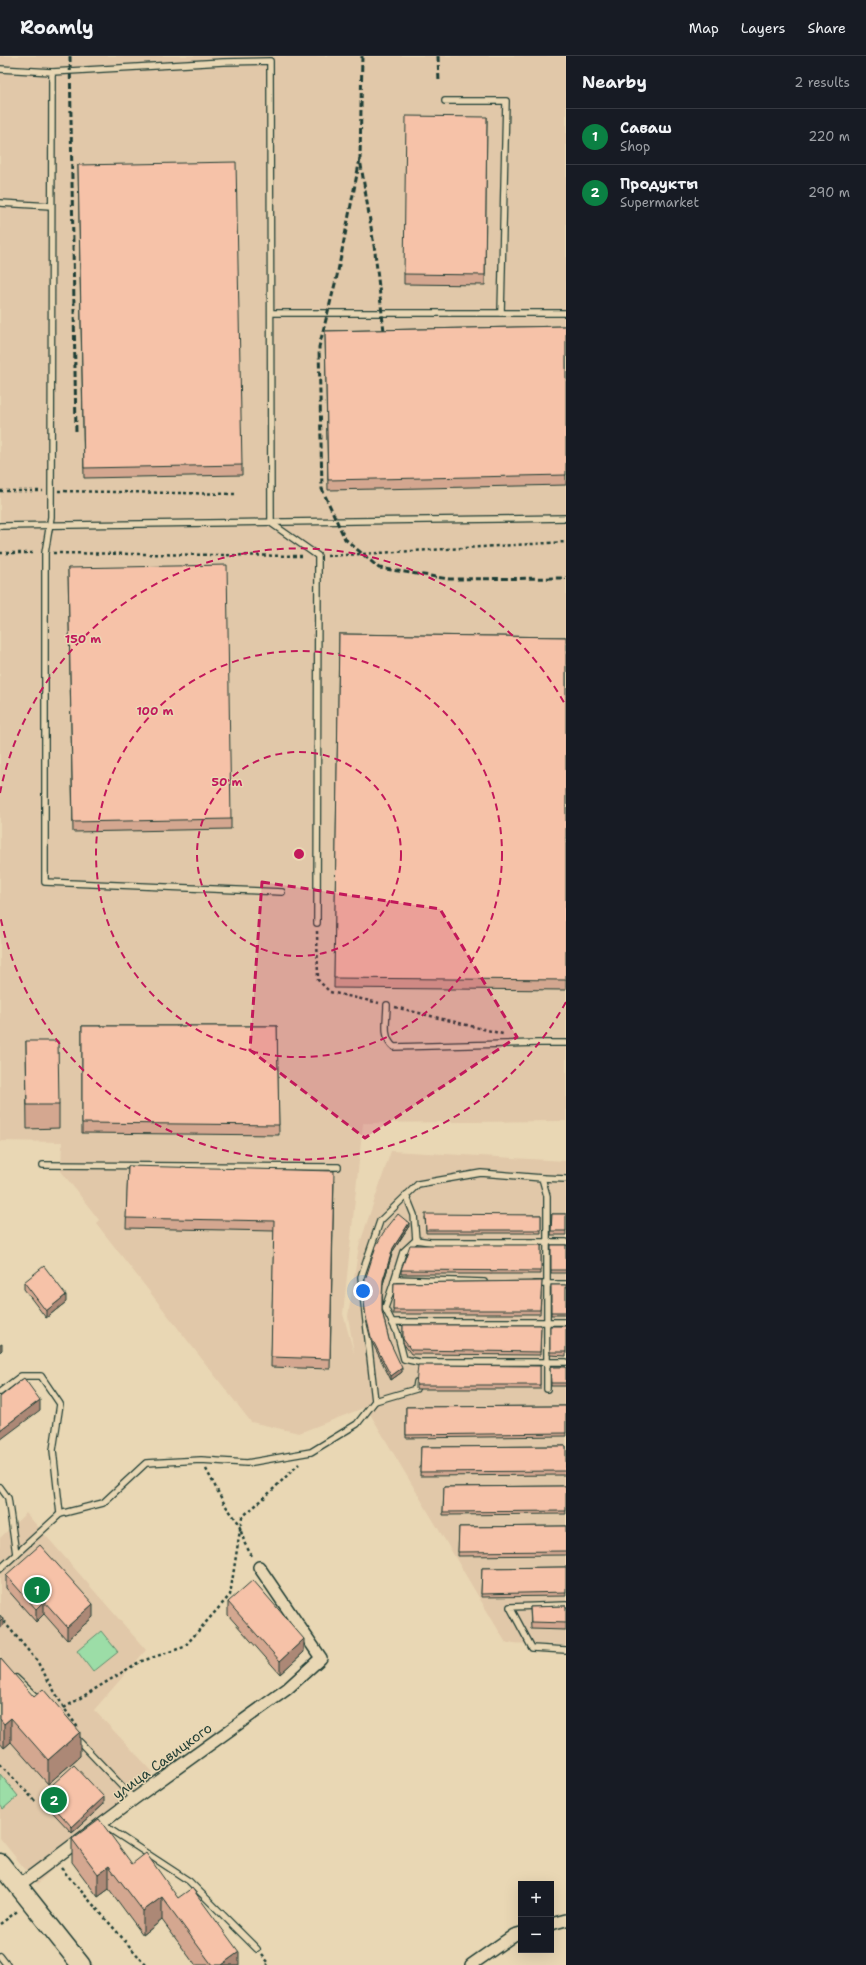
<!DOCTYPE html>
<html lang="en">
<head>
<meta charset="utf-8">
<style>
  :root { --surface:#171b24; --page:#242831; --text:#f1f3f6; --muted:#9ea1a6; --line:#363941; --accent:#0b8043 }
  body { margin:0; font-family:"Shantell Sans",sans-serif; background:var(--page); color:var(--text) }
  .controls { position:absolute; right:12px; bottom:12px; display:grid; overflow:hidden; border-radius:0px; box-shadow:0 4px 16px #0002 }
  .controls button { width:36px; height:36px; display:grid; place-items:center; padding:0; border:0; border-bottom:1px solid var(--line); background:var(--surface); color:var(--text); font:20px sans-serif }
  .you { position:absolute; left:363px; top:1235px; width:14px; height:14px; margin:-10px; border:3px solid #fff; border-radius:50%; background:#1a73e8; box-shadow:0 0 0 6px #1a73e833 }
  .badge { display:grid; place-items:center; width:26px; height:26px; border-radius:50%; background:var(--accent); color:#fff; font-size:13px; font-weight:700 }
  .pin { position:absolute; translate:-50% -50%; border:2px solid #fff; box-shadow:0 1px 4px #0006 }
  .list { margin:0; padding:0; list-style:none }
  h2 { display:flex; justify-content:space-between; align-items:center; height:52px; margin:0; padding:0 16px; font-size:17px }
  h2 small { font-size:13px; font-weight:400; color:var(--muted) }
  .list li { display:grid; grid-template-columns:26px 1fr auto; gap:12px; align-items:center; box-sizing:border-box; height:56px; padding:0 16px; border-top:1px solid var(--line) }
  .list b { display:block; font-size:15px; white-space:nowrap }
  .list p { margin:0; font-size:13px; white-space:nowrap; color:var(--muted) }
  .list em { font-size:13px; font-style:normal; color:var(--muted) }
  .map { position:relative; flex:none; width:566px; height:1909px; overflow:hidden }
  header { display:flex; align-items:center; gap:24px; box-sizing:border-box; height:56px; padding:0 20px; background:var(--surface); border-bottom:1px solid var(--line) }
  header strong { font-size:19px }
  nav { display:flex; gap:22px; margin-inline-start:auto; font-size:14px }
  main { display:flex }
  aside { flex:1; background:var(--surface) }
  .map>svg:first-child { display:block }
  .built { fill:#e1c8a9 }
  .green { fill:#9cdda7; stroke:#5e8d6e }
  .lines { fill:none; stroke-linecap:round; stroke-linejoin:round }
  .service-casing { stroke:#1f3d34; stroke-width:8 }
  .minor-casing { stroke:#1f3d34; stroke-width:14 }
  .primary-casing { stroke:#1f3d34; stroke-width:21 }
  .path { stroke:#1f3d34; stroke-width:2.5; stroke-dasharray:3 3; stroke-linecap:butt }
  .service { stroke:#e9d7b4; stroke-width:5.5 }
  .minor { stroke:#e9d7b4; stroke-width:11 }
  .primary { stroke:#e9d7b4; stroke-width:18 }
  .rail { stroke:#1f3d34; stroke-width:3; stroke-dasharray:6 3; stroke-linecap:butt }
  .wall { fill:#d4a790; stroke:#1f3d34 }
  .shaded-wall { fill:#ac8876; stroke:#1f3d34 }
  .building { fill:#f6c2a8; stroke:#1f3d34 }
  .marked { fill:#c2185b; fill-opacity:0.2; stroke:#c2185b; stroke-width:3; stroke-dasharray:8 5; stroke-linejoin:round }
  .ring { fill:none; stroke:#c2185b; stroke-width:2; stroke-dasharray:7 5 }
  .labels { text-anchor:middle; stroke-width:3; stroke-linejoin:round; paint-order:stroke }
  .street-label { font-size:14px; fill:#1f3d34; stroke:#e9d7b4 }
  .centre { fill:#c2185b; stroke:#e9d7b4; stroke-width:2 }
  .ring-label { font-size:12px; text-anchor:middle; font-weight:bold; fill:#c2185b; stroke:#e9d7b4; stroke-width:3; stroke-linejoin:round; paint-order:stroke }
</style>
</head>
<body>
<header>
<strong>Roamly</strong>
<nav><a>Map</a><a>Layers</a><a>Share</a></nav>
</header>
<main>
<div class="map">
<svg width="566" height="1909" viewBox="0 0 566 1909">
  <rect width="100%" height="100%" fill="#e9d7b4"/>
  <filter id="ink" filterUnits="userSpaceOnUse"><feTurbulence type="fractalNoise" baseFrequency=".025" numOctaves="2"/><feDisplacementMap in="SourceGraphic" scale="8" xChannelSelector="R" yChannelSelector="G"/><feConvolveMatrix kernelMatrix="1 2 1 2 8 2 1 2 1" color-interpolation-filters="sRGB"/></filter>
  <g filter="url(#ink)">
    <g class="built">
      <path d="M 0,0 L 566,0 L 566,1065 L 363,1067 L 343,1258 L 354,1297 L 348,1260 L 359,1190 L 391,1095 L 566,1105 L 566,1589 L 506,1587 L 366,1351 L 299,1377 L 251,1366 L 96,1167 L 99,1164 L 61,1115 L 62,1086 L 0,1085 Z"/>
      <path d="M 26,1457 L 146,1594 L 94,1654 L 153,1716 L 37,1828 L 0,1782 L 0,1482 Z"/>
    </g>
    <g class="green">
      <path d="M 101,1575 L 118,1596 L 93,1616 L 77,1595 Z"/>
      <path d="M 0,1718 L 18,1740 L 3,1753 L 0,1749 Z"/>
    </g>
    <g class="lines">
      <defs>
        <g id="service">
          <path d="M 0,13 L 52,16 L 51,461 L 45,497 L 45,826 L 282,836"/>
          <path d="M 52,16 L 223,6 L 270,5 L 271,467 L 318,500 L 317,867"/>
          <path d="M 445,45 L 506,45 L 501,257"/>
          <path d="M 0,147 L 51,150"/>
          <path d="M 271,257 L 566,257"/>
          <path d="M 0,470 L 566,462"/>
          <path d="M 387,949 C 387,964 382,982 394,991 L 538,987 L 566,987"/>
          <path d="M 43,1109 L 338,1111"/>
          <path d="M 542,1122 L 566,1123"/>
          <path d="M 406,1139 L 414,1159 L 416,1184"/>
          <path d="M 394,1225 L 403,1196 L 416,1184 L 430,1186 L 566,1186"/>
          <path d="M 484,1226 L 395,1223 L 385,1252 L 397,1276 L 404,1303 L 418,1306 L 566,1306"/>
          <path d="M 534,1228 L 566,1228"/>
          <path d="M 392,1266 L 566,1266"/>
          <path d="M 0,1336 L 21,1320 L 41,1320 L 60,1348 L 53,1394 L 60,1458"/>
          <path d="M 375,1345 L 416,1333 L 417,1326"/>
          <path d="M 0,1431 L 8,1442 L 16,1498"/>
          <path d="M 0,1513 L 60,1458 L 103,1447 L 146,1407 L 201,1404 L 247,1407 L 311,1396 L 357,1368 L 375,1345 L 361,1221 L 380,1165 L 418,1128 L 481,1117 L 542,1122 L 547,1140 L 547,1333"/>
          <path d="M 566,1549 L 510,1551 L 532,1592 L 566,1594"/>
          <path d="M 16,1622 L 40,1645"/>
          <path d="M 75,1681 L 134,1743"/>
          <path d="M 102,1768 L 189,1825 L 257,1893"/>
          <path d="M 0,1900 L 7,1909"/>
        </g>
        <g id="minor">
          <path d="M 18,1830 L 134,1743 L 287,1633 L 321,1602 L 259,1511"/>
          <path d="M 551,1868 L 566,1864"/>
          <path d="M 471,1909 L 514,1879 L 521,1877"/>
        </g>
        <path id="primary" d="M 0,1807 L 81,1909"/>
      </defs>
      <use href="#service" class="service-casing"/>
      <use href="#minor" class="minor-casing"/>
      <use href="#primary" class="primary-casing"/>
      <g class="path">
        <path d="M 0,435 L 43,435"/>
        <path d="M 58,435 L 236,438"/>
        <path d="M 0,497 L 36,497"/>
        <path d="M 53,497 L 302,500"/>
        <path d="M 327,500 L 566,486"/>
        <path d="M 317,875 L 318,924 L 330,936 L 379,947"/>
        <path d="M 395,951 L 503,978"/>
        <path d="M 206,1413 L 225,1449 L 238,1466 L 245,1488 L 253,1502"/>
        <path d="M 0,1561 L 37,1605 L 64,1652 L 79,1673"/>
        <path d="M 64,1652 L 139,1606 L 184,1591 L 230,1539 L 242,1461 L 263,1443 L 299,1408"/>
        <path d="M 0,1708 L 36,1746"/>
        <path d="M 61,1812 L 146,1909"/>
        <path d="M 0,1868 L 19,1854"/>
        <path d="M 262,1899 L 269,1907 L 267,1909"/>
      </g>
      <use href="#service" class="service"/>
      <use href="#minor" class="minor"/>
      <use href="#primary" class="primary"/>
      <g class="rail">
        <path d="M 70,0 L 76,377"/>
        <path d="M 362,0 L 360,103 L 375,196 L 385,284"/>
        <path d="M 438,0 L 439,27"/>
        <path d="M 360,103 L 337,220 L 319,291 L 322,433 L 345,483 L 379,512 L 449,523 L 566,522"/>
      </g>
    </g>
    <g class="wall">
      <path d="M 487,61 L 485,229 L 404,228 L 404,218 Z"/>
      <path d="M 78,109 L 242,409 L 242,419 L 84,422 Z"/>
      <path d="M 566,270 L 566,429 L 328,434 L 325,275 Z"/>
      <path d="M 68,512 L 231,763 L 231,773 L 73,776 Z"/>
      <path d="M 339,578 L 566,581 L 566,934 L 334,932 Z"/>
      <path d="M 82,970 L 277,970 L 279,1079 L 82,1077 Z"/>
      <path d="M 26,985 L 59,1049 L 59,1072 L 27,1073 Z"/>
      <path d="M 128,1110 L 334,1125 L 330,1313 L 271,1311 L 274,1175 L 126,1172 Z"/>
      <path d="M 552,1158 L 566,1158 L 566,1179 L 551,1179 Z"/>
      <path d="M 541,1159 L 541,1177 L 426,1177 L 425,1161 Z"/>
      <path d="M 409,1170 L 393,1195 L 383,1228 L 382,1255 L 389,1284 L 402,1316 L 391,1324 L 371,1284 L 366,1264 L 363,1238 Z"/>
      <path d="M 541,1189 L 541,1218 L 401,1218 L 401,1214 Z"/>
      <rect x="551" y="1189" width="15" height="28"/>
      <path d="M 542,1225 L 540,1258 L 393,1258 L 394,1227 Z"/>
      <path d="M 24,1226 L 66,1246 L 46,1262 L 24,1233 Z"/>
      <rect x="551" y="1229" width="15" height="30"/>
      <path d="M 403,1269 L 541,1269 L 540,1299 L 411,1298 L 403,1287 Z"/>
      <path d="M 550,1270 L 566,1270 L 566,1300 L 550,1299 Z"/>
      <path d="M 540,1310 L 540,1333 L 416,1333 L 416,1329 Z"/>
      <path d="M 550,1311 L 566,1311 L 566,1330 L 551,1330 Z"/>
      <path d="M 566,1350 L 566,1380 L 406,1382 L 406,1351 Z"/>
      <path d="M 566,1390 L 566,1419 L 420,1420 L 421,1391 Z"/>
      <path d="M 566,1430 L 566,1458 L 443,1459 L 444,1431 Z"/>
      <path d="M 566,1470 L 566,1499 L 458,1500 L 459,1471 Z"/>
      <path d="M 566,1511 L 566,1540 L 481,1541 L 482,1512 Z"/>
      <path d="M 6,1519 L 93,1561 L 67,1584 L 44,1558 L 36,1566 L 6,1532 Z"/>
      <path d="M 228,1546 L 304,1596 L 280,1618 L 228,1559 Z"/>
      <path d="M 566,1550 L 566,1574 L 531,1573 L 530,1551 Z"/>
      <path d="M 0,1602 L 80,1700 L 48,1728 L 11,1686 L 4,1692 L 0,1687 Z"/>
      <path d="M 42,1738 L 104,1748 L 72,1777 L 42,1745 Z"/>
      <path d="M 72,1783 L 132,1808 L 178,1842 L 239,1909 L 195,1909 L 162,1864 L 143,1879 L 109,1833 L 98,1841 L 72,1806 Z"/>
    </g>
    <g class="shaded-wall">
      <path d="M 409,1167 L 409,1170 L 393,1195 L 383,1228 L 383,1224 L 393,1192 Z"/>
      <path d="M 66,1239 L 66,1246 L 46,1262 L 46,1255 Z"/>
      <path d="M 2,1288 L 2,1294 L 0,1296 L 0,1289 Z"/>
      <path d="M 402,1312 L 402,1316 L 391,1324 L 391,1320 Z"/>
      <path d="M 40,1344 L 40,1354 L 0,1384 L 0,1374 Z"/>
      <path d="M 44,1545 L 44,1558 L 36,1566 L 36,1553 Z"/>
      <path d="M 93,1548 L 93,1561 L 67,1584 L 67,1571 Z"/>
      <path d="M 3,1563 L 3,1570 L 0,1573 L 0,1566 Z"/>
      <path d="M 304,1583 L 304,1596 L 280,1618 L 280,1605 Z"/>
      <path d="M 11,1662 L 11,1686 L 4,1692 L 4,1668 Z"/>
      <path d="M 80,1676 L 80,1700 L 48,1728 L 48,1704 Z"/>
      <path d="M 104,1741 L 104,1748 L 72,1777 L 72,1771 Z"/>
      <path d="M 109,1810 L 109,1833 L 98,1841 L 98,1818 Z"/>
      <path d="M 162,1841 L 162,1864 L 143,1879 L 143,1855 Z"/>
      <path d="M 239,1896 L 239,1909 L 221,1909 Z"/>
    </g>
    <g class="building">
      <path d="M 406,60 L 487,61 L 485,219 L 404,218 Z"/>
      <path d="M 236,106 L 242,409 L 84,412 L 78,109 Z"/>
      <path d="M 566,270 L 566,419 L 328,424 L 325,275 Z"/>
      <path d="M 227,509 L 231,763 L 73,766 L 68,512 Z"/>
      <path d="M 339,578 L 566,581 L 566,924 L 334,922 Z"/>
      <path d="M 82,970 L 277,970 L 279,1069 L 82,1067 Z"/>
      <path d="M 26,985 L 58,985 L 59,1049 L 27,1049 Z"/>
      <path d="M 128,1110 L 334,1115 L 330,1303 L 271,1301 L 274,1165 L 126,1162 Z"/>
      <path d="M 398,1158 L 409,1167 L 393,1192 L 383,1224 L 382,1241 L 382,1255 L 389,1284 L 402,1312 L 391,1320 L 371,1281 L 366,1261 L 363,1238 L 365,1224 L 376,1190 L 383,1177 Z"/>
      <path d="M 425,1158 L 541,1159 L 541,1174 L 426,1174 Z"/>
      <path d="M 552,1158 L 566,1158 L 566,1175 L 551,1175 Z"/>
      <path d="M 410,1189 L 541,1189 L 541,1215 L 401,1214 Z"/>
      <rect x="551" y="1189" width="15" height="25"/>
      <path d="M 44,1210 L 66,1239 L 46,1255 L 24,1226 Z"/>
      <path d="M 542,1225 L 540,1254 L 393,1254 L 394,1227 Z"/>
      <rect x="551" y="1229" width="15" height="27"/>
      <path d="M 403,1269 L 541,1269 L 540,1296 L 411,1294 L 403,1283 Z"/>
      <rect x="550" y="1270" width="16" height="26"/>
      <path d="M 418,1309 L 540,1310 L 540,1329 L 416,1329 Z"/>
      <path d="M 550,1311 L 566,1311 L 566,1327 L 551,1327 Z"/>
      <path d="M 24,1322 L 40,1344 L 0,1374 L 0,1341 Z"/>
      <path d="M 566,1350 L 566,1377 L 406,1379 L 406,1351 Z"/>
      <path d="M 566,1390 L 566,1415 L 420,1416 L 421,1391 Z"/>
      <path d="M 566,1430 L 566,1455 L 443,1456 L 444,1431 Z"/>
      <path d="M 566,1470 L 566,1495 L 458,1496 L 459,1471 Z"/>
      <path d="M 40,1489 L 93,1548 L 67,1571 L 44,1545 L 36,1553 L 6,1519 Z"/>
      <path d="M 566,1511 L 566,1536 L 481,1538 L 482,1512 Z"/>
      <path d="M 253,1524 L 304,1583 L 280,1605 L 228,1546 Z"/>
      <path d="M 566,1550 L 566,1567 L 531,1566 L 530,1551 Z"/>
      <path d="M 0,1559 L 3,1563 L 0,1566 Z"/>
      <path d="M 0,1602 L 34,1641 L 43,1633 L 80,1676 L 48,1704 L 11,1662 L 4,1668 L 0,1663 Z"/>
      <path d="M 74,1709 L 104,1741 L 72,1771 L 42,1738 Z"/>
      <path d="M 99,1763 L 132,1808 L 146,1797 L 178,1842 L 192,1832 L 239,1896 L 221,1909 L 212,1909 L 162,1841 L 143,1855 L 109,1810 L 98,1818 L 72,1783 Z"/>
    </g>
  </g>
  <path class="marked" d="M 262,826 L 440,853 L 517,981 L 365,1082 L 250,994 Z"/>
  <g class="ring">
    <circle cx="299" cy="798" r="102"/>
    <circle cx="299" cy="798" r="203"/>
    <path d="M566 946A305 305 0 0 1 0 859M0 737A305 305 0 0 1 566 650"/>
  </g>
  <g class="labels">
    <g class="street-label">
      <text transform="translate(162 1705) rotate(-36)" y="5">улица Савицкого</text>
    </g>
  </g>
  <circle cx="299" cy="798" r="6" class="centre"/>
  <g class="ring-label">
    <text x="83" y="587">150 m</text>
    <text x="155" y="659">100 m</text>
    <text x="227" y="730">50 m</text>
  </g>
</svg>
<div class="controls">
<button>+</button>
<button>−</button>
</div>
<div class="you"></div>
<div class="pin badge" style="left:37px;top:1534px">1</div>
<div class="pin badge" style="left:54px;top:1744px">2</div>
</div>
<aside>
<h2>Nearby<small>2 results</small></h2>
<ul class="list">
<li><span class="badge">1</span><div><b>Саваш</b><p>Shop</p></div><em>220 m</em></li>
<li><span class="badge">2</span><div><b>Продукты</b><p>Supermarket</p></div><em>290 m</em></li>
</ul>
</aside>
</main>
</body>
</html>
